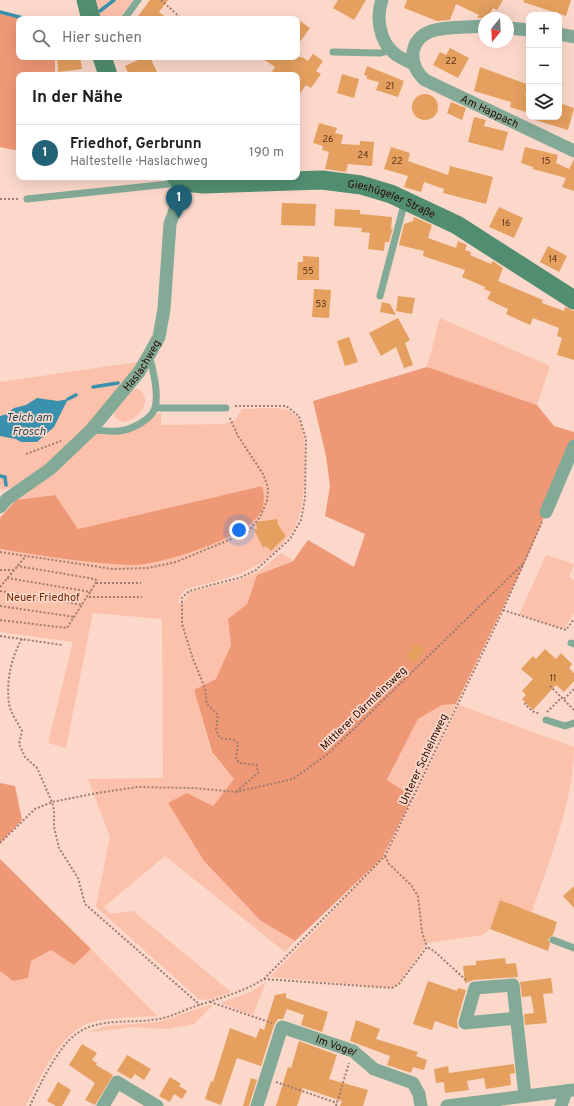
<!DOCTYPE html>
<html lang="de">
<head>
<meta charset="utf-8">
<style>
  :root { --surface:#fff; --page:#f6f6f6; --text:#202124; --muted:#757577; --line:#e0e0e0; --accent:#216276 }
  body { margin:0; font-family:Overpass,sans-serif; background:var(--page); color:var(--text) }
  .controls { position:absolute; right:12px; top:12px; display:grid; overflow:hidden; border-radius:8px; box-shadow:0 4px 16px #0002 }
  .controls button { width:36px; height:36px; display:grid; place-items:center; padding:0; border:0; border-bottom:1px solid var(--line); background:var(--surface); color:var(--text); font:20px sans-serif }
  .compass { position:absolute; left:478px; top:12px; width:36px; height:36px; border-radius:50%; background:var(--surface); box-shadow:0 4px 16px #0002; rotate:198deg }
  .you { position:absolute; left:239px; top:530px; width:14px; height:14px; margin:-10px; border:3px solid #fff; border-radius:50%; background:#1a73e8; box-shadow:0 0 0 6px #1a73e833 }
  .badge { display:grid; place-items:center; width:26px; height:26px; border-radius:50%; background:var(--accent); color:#fff; font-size:13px; font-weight:700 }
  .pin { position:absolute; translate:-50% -33px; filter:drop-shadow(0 1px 2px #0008) }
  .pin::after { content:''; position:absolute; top:21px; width:14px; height:12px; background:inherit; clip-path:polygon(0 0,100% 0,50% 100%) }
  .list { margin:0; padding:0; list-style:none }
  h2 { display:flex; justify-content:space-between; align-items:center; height:52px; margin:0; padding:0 16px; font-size:17px }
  h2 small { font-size:13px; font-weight:400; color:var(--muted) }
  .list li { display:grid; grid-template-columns:26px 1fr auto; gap:12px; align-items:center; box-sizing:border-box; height:56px; padding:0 16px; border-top:1px solid var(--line) }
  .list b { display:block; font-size:15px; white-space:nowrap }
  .list p { margin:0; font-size:13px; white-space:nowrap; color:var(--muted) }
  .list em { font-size:13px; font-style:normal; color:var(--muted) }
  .icon { flex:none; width:22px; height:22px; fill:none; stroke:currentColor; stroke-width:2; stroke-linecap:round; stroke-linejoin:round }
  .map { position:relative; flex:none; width:574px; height:1106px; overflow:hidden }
  .search { position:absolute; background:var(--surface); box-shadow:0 4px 16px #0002; left:16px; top:16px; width:284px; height:44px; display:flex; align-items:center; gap:10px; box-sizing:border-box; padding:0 14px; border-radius:8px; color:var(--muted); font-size:15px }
  .panel { position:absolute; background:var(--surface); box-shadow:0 4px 16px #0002; left:16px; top:72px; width:284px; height:108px; border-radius:8px }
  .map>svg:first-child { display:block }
  .green { fill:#fcc1aa }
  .forest { fill:#ef9876 }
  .water { fill:#3991ad }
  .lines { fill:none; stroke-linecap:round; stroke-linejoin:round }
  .stream { stroke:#3991ad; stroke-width:3.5 }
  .building { fill:#e5a05f }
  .path { stroke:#9e7c70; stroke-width:2; stroke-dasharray:2 2; stroke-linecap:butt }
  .lane { stroke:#82aa96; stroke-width:7 }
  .street { stroke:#82aa96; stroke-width:13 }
  .secondary { stroke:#518e71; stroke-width:19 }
  .labels { text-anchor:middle; stroke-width:3.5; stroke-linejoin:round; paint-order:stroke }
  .number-label { font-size:9px; fill:#5a3119 }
  .street-label { font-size:11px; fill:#2b0c02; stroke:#fbd8ca }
  .park-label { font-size:11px; fill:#742800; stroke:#fbd8ca }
  .water-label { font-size:12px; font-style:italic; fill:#1b4c5c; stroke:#fbd8ca }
</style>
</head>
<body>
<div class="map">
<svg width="574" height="1106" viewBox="0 0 574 1106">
  <rect width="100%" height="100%" fill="#fbd8ca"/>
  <g class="green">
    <path d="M 94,0 L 133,0 L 119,19 L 99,19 Z"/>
    <path d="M 440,318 L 550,366 L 537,405 L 427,367 Z"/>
    <path d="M 138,362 L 130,376 C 103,407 42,487 0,490 L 0,382 Z"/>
    <path d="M 136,388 C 155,396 141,420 123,422 C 119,420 115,418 114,414 C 113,405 129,390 136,388 Z"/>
    <path d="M 267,408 C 279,408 290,408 298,418 C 310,434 305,498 299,517 C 297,524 292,533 287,538 C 260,573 226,579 186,589 L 181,595 L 178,603 L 183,603 L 190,592 L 239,580 L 258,572 L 281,553 L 293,560 L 257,575 L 247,604 L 228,619 L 231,645 L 216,680 L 194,690 L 211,752 L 234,779 L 213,806 L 187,793 L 168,803 L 204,861 L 261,921 L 295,941 L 285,952 L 165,856 L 104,907 L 111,914 L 133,911 L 231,992 L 211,999 L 200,1000 L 96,907 L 110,837 L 88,779 L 163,778 L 162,619 L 93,613 L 66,748 L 48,743 L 73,642 L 0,632 L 0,549 C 44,556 89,565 133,564 C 161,564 243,538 259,515 C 265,506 265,494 262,486 L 78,529 L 54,495 L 16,500 L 92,434 C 118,434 137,435 155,414 L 161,413 L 161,425 L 225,424 L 235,420 L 242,409 Z"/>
    <path d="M 546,555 L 574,564 L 569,577 L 574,580 L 574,613 L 564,629 L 519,615 Z"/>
    <path d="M 456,704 L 413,797 L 387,781 L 418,719 L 442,705 Z"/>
    <path d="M 459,705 L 574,747 C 574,800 549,861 532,912 L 500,900 L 489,930 L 483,935 L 427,943 L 400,982 L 393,988 L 270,977 L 325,920 L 383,854 L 385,855 L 415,798 Z"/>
    <path d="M 91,949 L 157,1016 C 134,1018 105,1016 84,1025 C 58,1038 38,1081 26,1106 L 0,1106 L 0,971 L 13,981 L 28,978 L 30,961 L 51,950 L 74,965 Z"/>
    <path d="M 266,982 L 253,1015 L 220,1003 L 251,992 Z"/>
    <path d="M 209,1005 L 212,1006 L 194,1024 L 167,1029 L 132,1027 L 85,1033 L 106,1026 L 159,1022 Z"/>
  </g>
  <g class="forest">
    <path d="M 0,12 L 27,19 L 19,19 L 19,57 L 55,57 L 55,75 L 19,75 L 19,151 L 0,147 Z"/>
    <path d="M 427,367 L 537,405 L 554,426 L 574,432 L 574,446 L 526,560 L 456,704 L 442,705 L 418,719 L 387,780 L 413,797 L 382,858 L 295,941 L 261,921 L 204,861 L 168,803 L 187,793 L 213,806 L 234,779 L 212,752 L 194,690 L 216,679 L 231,645 L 228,619 L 247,604 L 257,575 L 293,561 L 308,540 L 354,567 L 365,534 L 325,516 L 330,486 L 326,456 L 313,401 Z"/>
    <path d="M 262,486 C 265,494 265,507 259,515 C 244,538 161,565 133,565 C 89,564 44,556 0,549 L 0,518 L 16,500 L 55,495 L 78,529 Z"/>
    <path d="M 0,783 L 15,786 L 22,820 L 0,843 Z"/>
    <path d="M 0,859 L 91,949 L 74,965 L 51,950 L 31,961 L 28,978 L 13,981 L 0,971 Z"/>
  </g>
  <path class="water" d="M 37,398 L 58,401 L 68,399 L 54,427 L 37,442 L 21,442 L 16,439 L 0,436 L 0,416 L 7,414 L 14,408 L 26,405 Z"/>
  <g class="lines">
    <g class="stream">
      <path d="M 100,11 L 114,0"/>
      <path d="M 0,12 L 27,19"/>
      <path d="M 93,387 L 118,383"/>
      <path d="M 68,399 L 76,395"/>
      <path d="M 0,476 L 5,477 L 6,485"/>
    </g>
  </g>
  <g class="building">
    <path d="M 150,0 L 168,0 L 159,12 L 168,19 L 136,19 Z"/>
    <path d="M 338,0 L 366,0 L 354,20 L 333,8 Z"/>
    <path d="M 407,0 L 503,0 L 497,10 L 493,8 L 487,18 L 477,18 L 479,15 L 456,4 L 450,20 L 437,21 L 404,8 Z"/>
    <path d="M 524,0 L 571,0 L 566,16 L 523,2 Z"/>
    <path d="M 297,19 L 310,28 L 297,46 Z"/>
    <path d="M 450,48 L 469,58 L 458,78 L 433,65 L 440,52 L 446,55 Z"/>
    <path d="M 313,54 L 323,61 L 316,71 L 321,74 L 311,88 L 306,85 L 297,98 L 297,75 L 276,75 L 272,72 L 275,67 L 260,57 L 302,57 L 308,61 Z"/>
    <path d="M 57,57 L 80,57 L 82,69 L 58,72 Z"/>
    <path d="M 145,57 L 150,57 L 157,72 L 151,75 L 129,75 L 125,66 Z"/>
    <path d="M 367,66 L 404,81 L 398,97 L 376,90 L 379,82 L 367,79 L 367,76 L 364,75 Z"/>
    <path d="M 480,67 L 529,85 L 525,96 L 529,97 L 529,113 L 510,107 L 511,102 L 474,91 Z"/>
    <path d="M 342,74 L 359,79 L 354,98 L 337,93 Z"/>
    <circle cx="425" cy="107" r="13"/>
    <path d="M 451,102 L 466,108 L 462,120 L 447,113 Z"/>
    <path d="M 559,103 L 574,108 L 568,130 L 532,119 L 532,117 L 559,117 Z"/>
    <path d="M 474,117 L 486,120 L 484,126 L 508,132 L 503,151 L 468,142 Z"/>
    <path d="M 319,123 L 337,128 L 335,133 L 343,135 L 341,144 L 360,145 L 360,141 L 374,142 L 372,166 L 348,164 L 346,172 L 325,169 L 329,152 L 322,150 L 323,146 L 313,143 Z"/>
    <path d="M 391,147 L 410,153 L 408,161 L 448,175 L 450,166 L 493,177 L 486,204 L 443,193 L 444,189 L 424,182 L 421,192 L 404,187 L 408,176 L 384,169 Z"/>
    <path d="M 525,147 L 558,155 L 556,163 L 569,169 L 574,159 L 574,191 L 562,187 L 566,178 L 533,169 L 533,167 L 521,163 Z"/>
    <path d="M 282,203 L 316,204 L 315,226 L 281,225 Z"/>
    <path d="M 499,207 L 523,218 L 514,238 L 489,227 Z"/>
    <path d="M 335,209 L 360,210 L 360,214 L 392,217 L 391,229 L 393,228 L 389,242 L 385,242 L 384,251 L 368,249 L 370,233 L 361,232 L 362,228 L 334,226 Z"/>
    <path d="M 414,217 L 432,225 L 428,238 L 456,248 L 458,241 L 467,245 L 465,250 L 471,252 L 470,255 L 491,264 L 493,261 L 503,268 L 498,281 L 543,300 L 542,303 L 564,311 L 565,307 L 574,311 L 574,360 L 557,355 L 562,338 L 557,336 L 559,328 L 533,318 L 530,325 L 506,314 L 508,309 L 487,299 L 491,292 L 484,289 L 485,287 L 462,277 L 465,270 L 423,256 L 424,251 L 399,245 L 404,224 L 413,221 Z"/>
    <path d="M 548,246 L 567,256 L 559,272 L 540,262 Z"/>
    <path d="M 303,256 L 319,257 L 319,280 L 297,280 L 298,262 L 303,262 Z"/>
    <path d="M 314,289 L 331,290 L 329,318 L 312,317 Z"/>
    <path d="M 398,296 L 415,298 L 412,314 L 396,311 Z"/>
    <path d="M 382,302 L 390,304 L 396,315 L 380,312 Z"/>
    <path d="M 398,318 L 410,340 L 405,343 L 413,365 L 404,368 L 396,347 L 381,356 L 369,333 Z"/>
    <path d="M 349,337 L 358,362 L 345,366 L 337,341 Z"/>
    <path d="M 277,519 L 278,525 L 286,536 L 271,551 L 266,546 L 263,548 L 254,529 L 257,529 L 256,522 Z"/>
    <path d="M 415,643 L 425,650 L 415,663 L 406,657 Z"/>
    <path d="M 545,649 L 556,659 L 561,653 L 572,664 L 569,668 L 574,673 L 574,681 L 564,692 L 556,685 L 533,710 L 522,699 L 526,695 L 522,691 L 533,679 L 521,669 L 533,656 L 536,659 Z"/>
    <path d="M 574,886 L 574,908 L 563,896 Z"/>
    <path d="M 500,900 L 557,922 L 553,935 L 548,939 L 550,944 L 548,951 L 490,929 Z"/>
    <path d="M 505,958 L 506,964 L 516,963 L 518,977 L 474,980 L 465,983 L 463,966 L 476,965 L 476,961 Z"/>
    <path d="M 551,978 L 553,993 L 543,994 L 547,1023 L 525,1025 L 524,1014 L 534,1013 L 531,996 L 522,997 L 520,982 Z"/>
    <path d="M 428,981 L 457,991 L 458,988 L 466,990 L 457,1021 L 458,1029 L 435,1021 L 432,1030 L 413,1024 Z"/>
    <path d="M 286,993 L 286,998 L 328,1012 L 322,1032 L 301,1025 L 304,1015 L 287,1009 L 283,1019 L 278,1019 L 274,1025 L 261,1066 L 237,1058 L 221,1105 L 205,1099 L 211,1081 L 213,1082 L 230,1028 L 256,1038 L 260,1028 L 264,1030 L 275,995 Z"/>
    <path d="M 356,1020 L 380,1029 L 376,1039 L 418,1052 L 416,1056 L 427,1060 L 424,1070 L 413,1067 L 411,1073 L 387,1065 L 390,1056 L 350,1041 Z"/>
    <path d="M 299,1041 L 337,1055 L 329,1079 L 368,1090 L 363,1106 L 340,1106 L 342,1101 L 303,1088 L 297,1106 L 276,1106 L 288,1067 L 291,1068 Z"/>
    <path d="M 82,1044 L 97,1053 L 92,1060 L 97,1063 L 96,1065 L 113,1075 L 95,1105 L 85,1100 L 95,1083 L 69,1065 Z"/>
    <path d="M 127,1055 L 151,1069 L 144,1080 L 135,1074 L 131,1079 L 117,1071 Z"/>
    <path d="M 514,1064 L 515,1073 L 510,1074 L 511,1085 L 486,1089 L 484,1078 L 467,1081 L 469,1090 L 445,1093 L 444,1082 L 436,1083 L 434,1069 L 448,1066 L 449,1073 Z"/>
    <path d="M 170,1077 L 181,1084 L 179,1086 L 187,1091 L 182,1099 L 174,1094 L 170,1102 L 159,1096 Z"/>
    <path d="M 251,1078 L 257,1080 L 249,1106 L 243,1106 Z"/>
    <path d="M 58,1082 L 71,1090 L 62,1106 L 56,1106 L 47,1101 Z"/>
  </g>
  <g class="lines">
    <g class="path">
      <path d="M 161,0 L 182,19"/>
      <path d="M 0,199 L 18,199"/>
      <path d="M 235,406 L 286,406 L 299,416 L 306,439 L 305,498 L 301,520 L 290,539 L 256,570 L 242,577 L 189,591 L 182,598 L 182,624 L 193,659 L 205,688 L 207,704 L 218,715 L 216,730 L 220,738 L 234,740 L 238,743 L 236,758 L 239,763 L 257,765 L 258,773 L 236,792"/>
      <path d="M 26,454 L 61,441"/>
      <path d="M 0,552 L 113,569 L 148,568 L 176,562 L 248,532 L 260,517 L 267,501 L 268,487 L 263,474 L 238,436 L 229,416"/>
      <path d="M 0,570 L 14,570"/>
      <path d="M 7,578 L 91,592"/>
      <path d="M 96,583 L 141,583"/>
      <path d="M 0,587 L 26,556"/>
      <path d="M 0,591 L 83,605"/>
      <path d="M 89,597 L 142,597"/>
      <path d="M 0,606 L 75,617"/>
      <path d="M 503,610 L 566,630 L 574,619"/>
      <path d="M 0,620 L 67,628 L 97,581 L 95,579 L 17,566"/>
      <path d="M 0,636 L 62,645"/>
      <path d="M 22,639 C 11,657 6,682 9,703 C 10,712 18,723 22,731 L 19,744 L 25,757 L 37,768 L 52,802 L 54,811 L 54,827 L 59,848 L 78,878 L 85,904 L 200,1005"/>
      <path d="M 550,686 L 574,710"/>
      <path d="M 564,699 L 574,689"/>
      <path d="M 526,703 L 525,704 L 532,711 L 540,714"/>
      <path d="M 547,712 L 562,697"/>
      <path d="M 0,843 L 35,809 L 52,802 L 97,793 L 138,787 L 194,788 L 236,792 L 293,779 L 329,753 L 524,563"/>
      <path d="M 385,856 L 389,864 L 411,885 L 418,896 L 422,932 L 427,947"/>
      <path d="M 264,979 L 392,988 L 399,984 L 427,947 L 434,951 L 467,981"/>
      <path d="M 210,1002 L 272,1023"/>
      <path d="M 276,1082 L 337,1103"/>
      <path d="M 30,1106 C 38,1087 59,1046 76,1034 C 99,1017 132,1024 159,1019 C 171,1017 184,1010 196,1006 C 220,998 243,992 264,979 L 385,856 L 503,610 L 542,522"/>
      <path d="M 336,1106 L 349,1063"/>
    </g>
    <g class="lane">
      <path d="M 124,19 L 138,0"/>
      <path d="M 333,52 L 381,53 L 391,50"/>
      <path d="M 27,199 L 178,183"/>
      <path d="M 380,296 L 405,201"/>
      <path d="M 155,408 L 226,408"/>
      <path d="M 91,430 C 100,430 110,432 119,431 C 131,430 151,420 155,408 C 159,395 153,368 149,355"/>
      <path d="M 571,643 L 574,644"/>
      <path d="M 546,720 L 565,726 L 574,723"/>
      <path d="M 553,940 L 574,948"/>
    </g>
    <g class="street">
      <path d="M 382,0 C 376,16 379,41 394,53 C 399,58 407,60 414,64"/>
      <path id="s1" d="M 484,26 C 461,29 417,21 413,53 C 412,65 417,73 425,80 L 574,151"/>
      <path d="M 508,28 L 529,30"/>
      <path d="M 559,34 L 574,37"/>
      <path id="s2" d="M 0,507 L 7,499 L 50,469 L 91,430 L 139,372 L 149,355 L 159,337 L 164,309 L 170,224 L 185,182"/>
      <path d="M 546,512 L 574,446"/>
      <path d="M 517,1018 L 465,1023 L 475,988 L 513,985 L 525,1096"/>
      <path d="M 103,1106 L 117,1082 L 157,1106"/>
      <path id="s3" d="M 257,1106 L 282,1027 L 353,1051 L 374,1069 L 413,1083 L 419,1094 L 421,1106"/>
      <path d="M 447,1106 L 574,1090"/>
      <path d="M 561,1106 L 566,1091"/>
    </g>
    <g class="secondary">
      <path d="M 86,0 L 91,19"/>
      <path d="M 102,57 L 108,75"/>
      <path id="s4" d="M 176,177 L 185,182 L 203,184 L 322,180 L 361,185 L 391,194 L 457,225 L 574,300"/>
    </g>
  </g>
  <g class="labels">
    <g class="number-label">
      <text x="451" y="64">22</text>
      <text x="390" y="89">21</text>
      <text x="328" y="142">26</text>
      <text x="363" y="158">24</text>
      <text x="397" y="164">22</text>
      <text x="546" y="164">15</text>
      <text x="506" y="226">16</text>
      <text x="553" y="262">14</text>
      <text x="308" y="274">55</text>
      <text x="321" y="307">53</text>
      <text x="553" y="681">11</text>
    </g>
    <g class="street-label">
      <text dy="4" stroke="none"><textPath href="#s1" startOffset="186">Am Happach</textPath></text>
      <text dy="4" stroke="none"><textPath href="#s4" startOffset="220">Gieshügeler Straße</textPath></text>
      <text dy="4" stroke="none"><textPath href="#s2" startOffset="202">Haslachweg</textPath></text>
      <text transform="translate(363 708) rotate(-44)" y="4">Mittlerer Därmleinsweg</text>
      <text transform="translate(423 759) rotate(-65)" y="4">Unterer Schleimweg</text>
      <text dy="4" stroke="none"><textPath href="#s3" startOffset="140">Im Vogel</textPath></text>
    </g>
    <g class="park-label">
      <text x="43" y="601">Neuer Friedhof</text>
    </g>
    <g class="water-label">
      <text x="29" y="421">Teich am<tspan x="29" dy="14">Frosch</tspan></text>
    </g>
  </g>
</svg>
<div class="controls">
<button>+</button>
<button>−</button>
<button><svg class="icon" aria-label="layers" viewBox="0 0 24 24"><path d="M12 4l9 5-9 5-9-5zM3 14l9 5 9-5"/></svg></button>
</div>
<svg class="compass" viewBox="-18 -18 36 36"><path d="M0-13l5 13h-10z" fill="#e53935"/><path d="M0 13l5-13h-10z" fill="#757577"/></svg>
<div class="you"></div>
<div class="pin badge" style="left:179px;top:218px">1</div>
<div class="search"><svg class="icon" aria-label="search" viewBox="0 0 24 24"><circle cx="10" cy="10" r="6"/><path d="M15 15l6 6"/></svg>Hier suchen</div>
<section class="panel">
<h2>In der Nähe<small></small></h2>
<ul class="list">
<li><span class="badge">1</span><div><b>Friedhof, Gerbrunn</b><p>Haltestelle · Haslachweg</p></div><em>190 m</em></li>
</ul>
</section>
</div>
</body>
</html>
